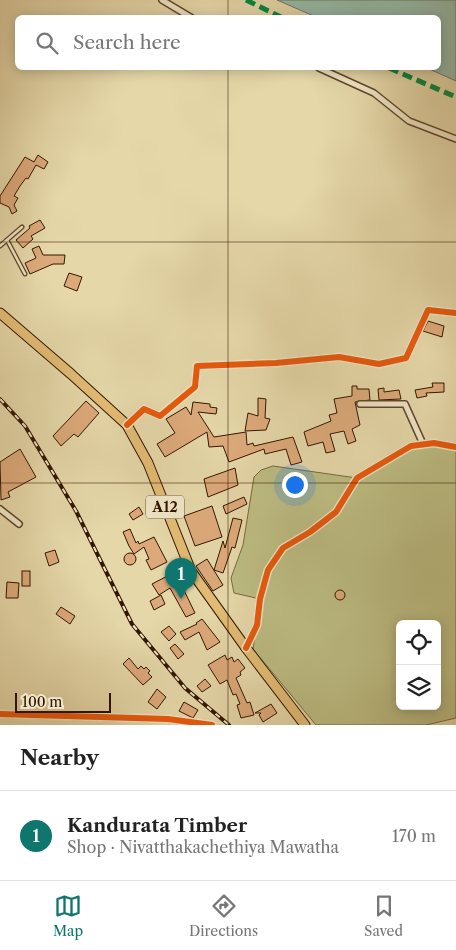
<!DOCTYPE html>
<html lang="en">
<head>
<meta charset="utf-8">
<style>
  :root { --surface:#fff; --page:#f2f2f2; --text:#222; --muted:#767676; --line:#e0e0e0; --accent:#0f766e }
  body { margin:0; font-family:"Libre Caslon Text",serif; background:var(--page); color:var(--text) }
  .controls { position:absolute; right:15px; bottom:15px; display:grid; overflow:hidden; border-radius:8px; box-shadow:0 2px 12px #0003 }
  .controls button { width:45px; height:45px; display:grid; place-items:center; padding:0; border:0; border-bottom:1px solid var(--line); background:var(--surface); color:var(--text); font:25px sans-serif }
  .scale { position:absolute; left:15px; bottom:12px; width:96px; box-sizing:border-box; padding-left:5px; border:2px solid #341600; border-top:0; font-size:14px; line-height:18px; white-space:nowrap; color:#341600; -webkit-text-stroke:4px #eee5c6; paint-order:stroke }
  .you { position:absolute; left:294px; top:484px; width:18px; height:18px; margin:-12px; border:4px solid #fff; border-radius:50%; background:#1a73e8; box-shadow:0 0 0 8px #1a73e833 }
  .badge { display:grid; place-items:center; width:32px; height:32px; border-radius:50%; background:var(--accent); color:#fff; font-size:16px; font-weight:700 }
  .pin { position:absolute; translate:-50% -41px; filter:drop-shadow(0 1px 2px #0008) }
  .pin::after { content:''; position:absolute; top:26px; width:18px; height:15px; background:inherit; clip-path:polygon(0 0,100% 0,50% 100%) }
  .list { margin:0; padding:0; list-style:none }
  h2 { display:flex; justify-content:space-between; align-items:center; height:65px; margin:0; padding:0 20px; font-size:21px }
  h2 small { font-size:16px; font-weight:400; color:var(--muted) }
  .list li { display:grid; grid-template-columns:32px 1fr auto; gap:15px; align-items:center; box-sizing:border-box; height:90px; padding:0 20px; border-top:1px solid var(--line) }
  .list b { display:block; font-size:19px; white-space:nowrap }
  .list p { margin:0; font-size:16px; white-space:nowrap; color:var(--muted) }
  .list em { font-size:16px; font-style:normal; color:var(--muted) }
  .icon { flex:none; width:28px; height:28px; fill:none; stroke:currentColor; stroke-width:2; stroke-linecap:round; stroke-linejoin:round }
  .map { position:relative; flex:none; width:456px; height:725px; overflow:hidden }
  .search { position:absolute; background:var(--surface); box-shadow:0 2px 12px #0003; left:15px; right:15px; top:15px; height:55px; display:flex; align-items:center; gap:12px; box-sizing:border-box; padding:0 18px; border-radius:8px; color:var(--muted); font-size:19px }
  .sheet { height:155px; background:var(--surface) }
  nav { display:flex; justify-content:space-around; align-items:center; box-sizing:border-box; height:70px; border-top:1px solid var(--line); background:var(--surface); font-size:14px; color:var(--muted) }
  nav a { display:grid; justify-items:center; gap:2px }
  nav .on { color:var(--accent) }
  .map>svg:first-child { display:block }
  .green { fill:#bcbc82; stroke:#786941; fill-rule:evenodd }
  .water { fill:#96baa9; stroke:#6f7865 }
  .building { fill:#dca97a; stroke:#341600 }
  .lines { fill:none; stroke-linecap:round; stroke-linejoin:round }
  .service-casing { stroke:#60462a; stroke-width:5 }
  .minor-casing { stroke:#60462a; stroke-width:8 }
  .trunk-casing { stroke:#341600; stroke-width:11 }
  .service { stroke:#eee5c6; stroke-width:2.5 }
  .minor { stroke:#eee5c6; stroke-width:5 }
  .trunk { stroke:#e2bc74; stroke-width:9 }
  .rail-casing { stroke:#341600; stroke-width:4 }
  .rail { stroke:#eee5c6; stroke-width:2; stroke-dasharray:5.5; stroke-linecap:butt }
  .quiet { stroke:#00873e; stroke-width:5; stroke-dasharray:10 5; stroke-linecap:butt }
  .cycleway-casing { stroke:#eee5c6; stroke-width:9 }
  .cycleway { stroke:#e8590c; stroke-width:6 }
  .grid { fill:none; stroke:#341600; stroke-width:1; stroke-opacity:0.55 }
  .labels { text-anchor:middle; stroke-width:4; stroke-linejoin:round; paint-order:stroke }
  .shield { fill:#eee5c6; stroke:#6c543b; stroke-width:1 }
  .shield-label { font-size:14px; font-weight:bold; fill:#341600 }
</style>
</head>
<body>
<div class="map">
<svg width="456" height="725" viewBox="0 0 456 725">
  <rect width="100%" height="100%" fill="#e5d7a8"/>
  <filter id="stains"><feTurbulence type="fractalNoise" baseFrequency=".004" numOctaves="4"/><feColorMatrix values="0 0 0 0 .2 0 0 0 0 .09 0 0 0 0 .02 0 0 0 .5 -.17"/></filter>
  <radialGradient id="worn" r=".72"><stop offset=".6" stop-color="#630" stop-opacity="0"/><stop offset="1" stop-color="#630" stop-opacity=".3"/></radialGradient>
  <path class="green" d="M 434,443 L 456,447 L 456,718 L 426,725 L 316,725 L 253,649 L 260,599 L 234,593 L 231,578 L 243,545 L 254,477 L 261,470 L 273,466 L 357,478 L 411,446 ZM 400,624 L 437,624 L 437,706 L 400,706 Z"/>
  <path class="water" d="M 277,0 L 456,0 L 456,81 L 427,68 L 438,68 L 438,18 L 316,17 Z"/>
  <g class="building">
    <path d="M 38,155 L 48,162 L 44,169 L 36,165 L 28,179 L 26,178 L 20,186 L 14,196 L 18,198 L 14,205 L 17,211 L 12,214 L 9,207 L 0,203 L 0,196 L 25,157 L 34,162 Z"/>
    <path d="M 40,220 L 45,228 L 31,236 L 33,239 L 23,248 L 16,240 L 30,228 L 29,226 Z"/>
    <path d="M 39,246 L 43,255 L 65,255 L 64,264 L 53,264 L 30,274 L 25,263 L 36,258 L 32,249 Z"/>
    <path d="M 69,273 L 82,277 L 77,291 L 64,286 Z"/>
    <path d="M 428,321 L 444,326 L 442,337 L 423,331 Z"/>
    <path d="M 432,383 L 444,383 L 444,392 L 426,393 L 427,396 L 417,398 L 415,390 L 433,387 Z"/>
    <path d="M 352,386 L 357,386 L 357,389 L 369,389 L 370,400 L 355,402 L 360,425 L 352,429 L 356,441 L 348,444 L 344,431 L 330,434 L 335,451 L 326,453 L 323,442 L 308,446 L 304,432 L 331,421 L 329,415 L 337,413 L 334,399 L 352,396 Z"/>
    <path d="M 384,388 L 384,392 L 399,390 L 401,399 L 379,400 L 378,389 Z"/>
    <path d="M 258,398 L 266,399 L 265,418 L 270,419 L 266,430 L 245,431 L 248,413 L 258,416 Z"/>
    <path d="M 86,401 L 99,413 L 78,437 L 74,434 L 61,446 L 53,436 Z"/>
    <path d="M 193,402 L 210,404 L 210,407 L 217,408 L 216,414 L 198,412 L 214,437 L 246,432 L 247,445 L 253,443 L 254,446 L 293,437 L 302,462 L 291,465 L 286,449 L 265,454 L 264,449 L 229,462 L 223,446 L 209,447 L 207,432 L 165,457 L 157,444 L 175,433 L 166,419 L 186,407 L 191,415 Z"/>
    <path d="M 20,449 L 36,477 L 8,492 L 10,497 L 1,500 L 0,462 Z"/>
    <path d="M 235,468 L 238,485 L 208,497 L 204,479 Z"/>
    <path d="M 244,497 L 247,504 L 226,514 L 223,506 Z"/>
    <path d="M 212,506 L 222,537 L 195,546 L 184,516 Z"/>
    <path d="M 139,507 L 143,514 L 133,520 L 129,514 Z"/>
    <path d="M 233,518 L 242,520 L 235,548 L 232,547 L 223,573 L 214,570 L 223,541 L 225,548 Z"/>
    <path d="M 130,529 L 136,543 L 138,541 L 139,544 L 154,537 L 167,562 L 151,570 L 146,560 L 149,559 L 144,547 L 134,554 L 129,546 L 123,532 Z"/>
    <path d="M 55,550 L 59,562 L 49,566 L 45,553 Z"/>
    <circle cx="130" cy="559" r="6"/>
    <path d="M 207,559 L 223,585 L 213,591 L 196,566 Z"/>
    <rect x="22" y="571" width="8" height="15"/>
    <path d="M 175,572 L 195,613 L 186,617 L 170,588 L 159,595 L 152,584 Z"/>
    <path d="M 7,582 L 19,583 L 18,598 L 6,598 Z"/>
    <circle cx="340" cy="595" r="5"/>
    <path d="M 161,595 L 165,604 L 154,610 L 150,601 Z"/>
    <path d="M 61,607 L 75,616 L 70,624 L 56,614 Z"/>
    <path d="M 202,619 L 220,642 L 207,650 L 199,632 L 185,640 L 180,632 L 197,624 L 196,623 Z"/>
    <path d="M 169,626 L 176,634 L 169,641 L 161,632 Z"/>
    <path d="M 175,644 L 184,654 L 178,659 L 170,648 Z"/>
    <path d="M 225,655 L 227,660 L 232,657 L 234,662 L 238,659 L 245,668 L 240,672 L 241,675 L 236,678 L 247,703 L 250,702 L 254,715 L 241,718 L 237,705 L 240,704 L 236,694 L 233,695 L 227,680 L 220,684 L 208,665 Z"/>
    <path d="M 129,658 L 138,669 L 141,666 L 144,669 L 146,667 L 150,671 L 148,673 L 152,677 L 143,685 L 123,664 Z"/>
    <path d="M 205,679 L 211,686 L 202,692 L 197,686 Z"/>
    <path d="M 157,689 L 166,697 L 157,709 L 148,702 Z"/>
    <path d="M 184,702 L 198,710 L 193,718 L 179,711 Z"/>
    <path d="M 271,704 L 277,713 L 263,722 L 259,715 L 261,713 L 255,713 Z"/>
  </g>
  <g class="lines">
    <defs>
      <g id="service">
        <path d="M 7,240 L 25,274"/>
        <path d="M 0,246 L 22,227"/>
      </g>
      <g id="minor">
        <path d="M 162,0 L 192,18"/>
        <path d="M 319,68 L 374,93 L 409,121 L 456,139"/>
        <path d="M 360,404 L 405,404 L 423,444"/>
        <path d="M 127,425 L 144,409 L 160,416 L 195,387 L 197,366 L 276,363 L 339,357 L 379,364 L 406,358 L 428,310 L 456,313"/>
        <path d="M 0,509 L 19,524"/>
        <path d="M 246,648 L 257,625 L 260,599 L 268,570 L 283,548 L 310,532 L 336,512 L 357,478 L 411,446 L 434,443 L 456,447"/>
        <path d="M 0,714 L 168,719 L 212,725"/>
      </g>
      <path id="trunk" d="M 0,313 L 71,374 L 127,425 L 148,463 L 191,571 L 246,648 L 305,725"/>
    </defs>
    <use href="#service" class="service-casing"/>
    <use href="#minor" class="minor-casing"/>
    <use href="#trunk" class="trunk-casing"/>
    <use href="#service" class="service"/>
    <use href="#minor" class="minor"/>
    <use href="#trunk" class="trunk"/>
    <defs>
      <path id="rail" d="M 0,399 L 25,426 L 76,511 L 132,624 L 185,688 L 229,725"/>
    </defs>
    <use href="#rail" class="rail-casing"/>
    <use href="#rail" class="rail"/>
    <g class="quiet">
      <path d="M 246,0 L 283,18"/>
      <path d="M 389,68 L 456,97"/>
    </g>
    <defs>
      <g id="cycleway">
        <path d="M 127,425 L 144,409 L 160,416 L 195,387 L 197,366 L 276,363 L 339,357 L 379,364 L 406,358 L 428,310 L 456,313"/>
        <path d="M 246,648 L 257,625 L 260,599 L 268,570 L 283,548 L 310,532 L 336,512 L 357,478 L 411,446 L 434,443 L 456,447"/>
        <path d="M 0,714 L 168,719 L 212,725"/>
      </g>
    </defs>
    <use href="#cycleway" class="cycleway-casing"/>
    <use href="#cycleway" class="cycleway"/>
  </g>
  <path class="grid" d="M 228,0 L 228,18M 228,68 L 228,725M 0,242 L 456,242M 0,483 L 456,483"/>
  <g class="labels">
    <rect class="shield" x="146" y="495.5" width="38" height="23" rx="4"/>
    <g class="shield-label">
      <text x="165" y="512">A12</text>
    </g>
  </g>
  <rect width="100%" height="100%" filter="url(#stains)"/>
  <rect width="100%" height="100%" fill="url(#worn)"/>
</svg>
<div class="controls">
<button><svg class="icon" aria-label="locate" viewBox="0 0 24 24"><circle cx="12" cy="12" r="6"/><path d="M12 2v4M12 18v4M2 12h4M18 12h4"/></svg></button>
<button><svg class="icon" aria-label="layers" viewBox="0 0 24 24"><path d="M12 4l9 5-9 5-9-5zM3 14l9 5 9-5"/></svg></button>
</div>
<div class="scale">100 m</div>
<div class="you"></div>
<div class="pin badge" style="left:181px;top:599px">1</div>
<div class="search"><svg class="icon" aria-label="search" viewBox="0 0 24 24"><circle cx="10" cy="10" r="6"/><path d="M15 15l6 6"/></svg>Search here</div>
</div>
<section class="sheet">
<h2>Nearby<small></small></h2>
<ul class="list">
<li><span class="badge">1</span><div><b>Kandurata Timber</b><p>Shop · Nivatthakachethiya Mawatha</p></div><em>170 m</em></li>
</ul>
</section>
<nav>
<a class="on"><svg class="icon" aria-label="map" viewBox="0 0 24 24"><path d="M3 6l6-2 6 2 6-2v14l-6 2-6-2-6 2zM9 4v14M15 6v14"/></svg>Map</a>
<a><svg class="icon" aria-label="directions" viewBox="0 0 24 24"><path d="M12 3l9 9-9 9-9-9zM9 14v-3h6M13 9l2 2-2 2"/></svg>Directions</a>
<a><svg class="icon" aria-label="saved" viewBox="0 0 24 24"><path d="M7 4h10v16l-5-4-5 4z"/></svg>Saved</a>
</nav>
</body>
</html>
